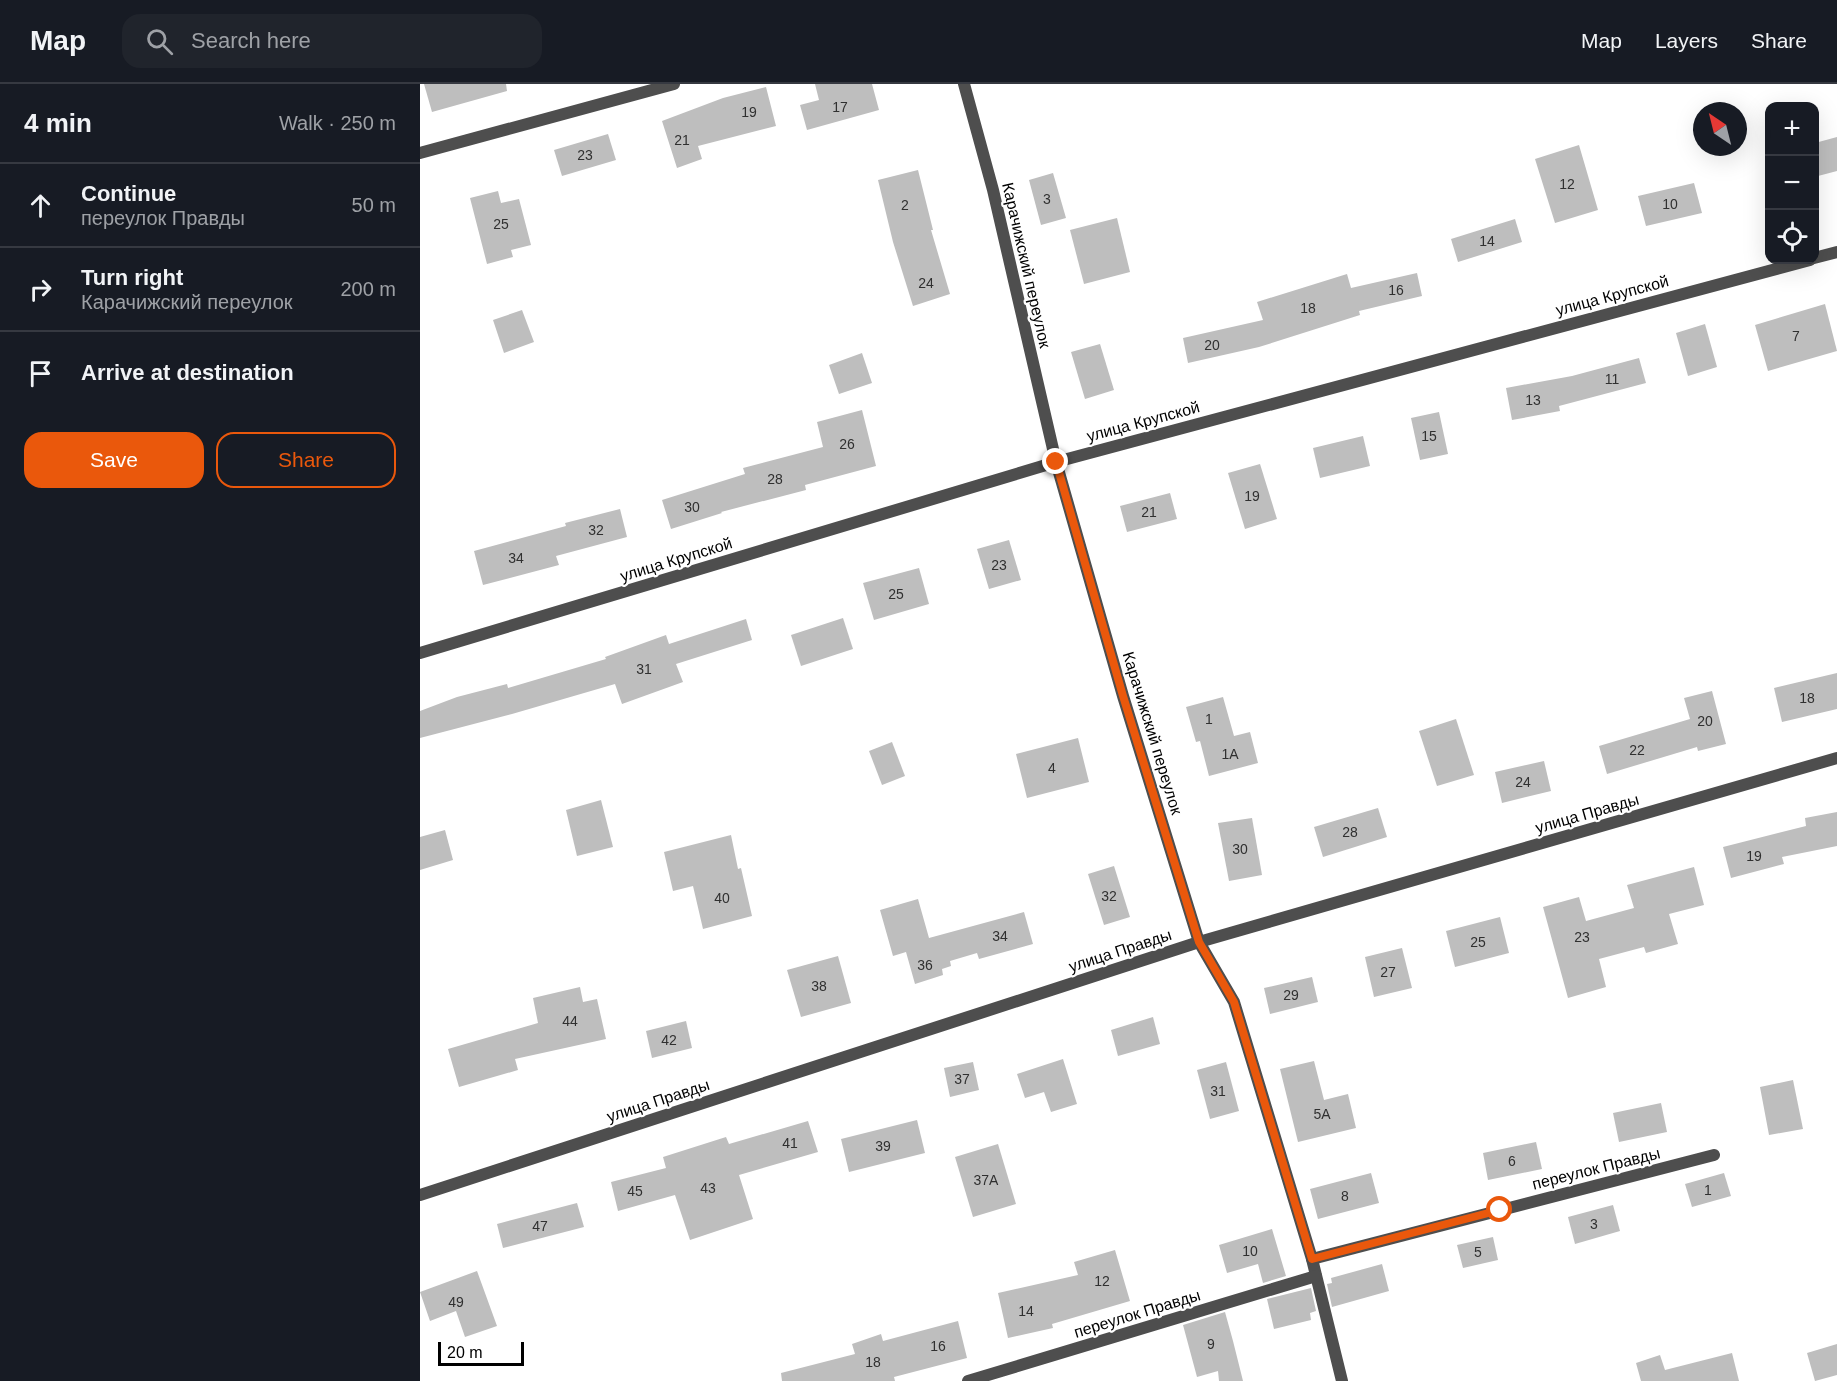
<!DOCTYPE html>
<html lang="en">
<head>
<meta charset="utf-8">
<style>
  :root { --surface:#171b24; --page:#20242c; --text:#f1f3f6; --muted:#9ea1a6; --line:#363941; --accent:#ea580c }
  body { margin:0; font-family:Arial,sans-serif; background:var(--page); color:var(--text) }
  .controls { position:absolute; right:18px; top:18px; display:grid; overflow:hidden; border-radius:12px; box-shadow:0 6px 24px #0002 }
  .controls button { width:54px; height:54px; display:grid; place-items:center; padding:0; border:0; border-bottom:2px solid var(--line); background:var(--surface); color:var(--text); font:30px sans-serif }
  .compass { position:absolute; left:1273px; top:18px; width:54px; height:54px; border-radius:50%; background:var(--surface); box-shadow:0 6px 24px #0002; rotate:325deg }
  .scale { position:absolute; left:18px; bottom:15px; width:86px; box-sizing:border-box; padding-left:6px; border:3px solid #000; border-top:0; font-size:16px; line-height:21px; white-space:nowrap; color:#000; -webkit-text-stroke:4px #fff; paint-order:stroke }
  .stop { position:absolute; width:18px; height:18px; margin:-14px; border:4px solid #ea580c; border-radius:50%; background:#fff }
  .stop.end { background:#ea580c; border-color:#fff; box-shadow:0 2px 6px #0008 }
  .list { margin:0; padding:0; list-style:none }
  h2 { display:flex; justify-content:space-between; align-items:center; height:78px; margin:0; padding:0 24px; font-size:26px }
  h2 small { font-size:20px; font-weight:400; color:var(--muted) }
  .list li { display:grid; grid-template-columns:39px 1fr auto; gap:18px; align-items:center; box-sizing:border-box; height:84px; padding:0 24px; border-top:2px solid var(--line) }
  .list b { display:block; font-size:22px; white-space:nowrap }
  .list p { margin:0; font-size:20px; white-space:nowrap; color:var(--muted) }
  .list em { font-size:20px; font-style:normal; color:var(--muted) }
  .actions { display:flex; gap:12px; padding:18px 24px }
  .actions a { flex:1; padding:14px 0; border:2px solid var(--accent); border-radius:18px; text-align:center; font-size:21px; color:var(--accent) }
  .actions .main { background:var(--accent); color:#fff }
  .icon { flex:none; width:33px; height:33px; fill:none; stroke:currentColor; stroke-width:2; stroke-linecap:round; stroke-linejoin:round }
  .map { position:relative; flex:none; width:1417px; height:1297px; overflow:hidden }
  header { display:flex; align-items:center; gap:36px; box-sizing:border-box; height:84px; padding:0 30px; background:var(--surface); border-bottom:2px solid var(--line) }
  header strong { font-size:28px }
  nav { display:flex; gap:33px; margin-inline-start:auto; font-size:21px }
  .search { width:420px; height:54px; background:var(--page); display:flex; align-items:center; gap:15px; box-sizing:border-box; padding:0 21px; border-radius:18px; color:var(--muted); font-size:22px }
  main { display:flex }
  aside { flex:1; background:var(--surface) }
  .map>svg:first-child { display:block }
  .building { fill:#bebebe }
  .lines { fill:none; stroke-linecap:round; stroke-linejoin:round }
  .street { stroke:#4e4e4e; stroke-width:12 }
  .route { stroke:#ea580c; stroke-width:8 }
  .labels { text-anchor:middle; stroke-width:4.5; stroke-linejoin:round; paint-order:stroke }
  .number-label { font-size:14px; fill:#303030 }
  .street-label { font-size:16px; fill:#000; stroke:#fff }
</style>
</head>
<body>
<header>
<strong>Map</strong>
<div class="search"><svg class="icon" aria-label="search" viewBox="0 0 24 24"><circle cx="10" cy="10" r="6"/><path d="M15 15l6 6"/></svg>Search here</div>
<nav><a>Map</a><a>Layers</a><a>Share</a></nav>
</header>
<main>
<aside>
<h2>4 min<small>Walk · 250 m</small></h2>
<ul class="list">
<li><svg class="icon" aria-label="ahead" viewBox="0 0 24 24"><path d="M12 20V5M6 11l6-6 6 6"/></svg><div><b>Continue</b><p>переулок Правды</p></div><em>50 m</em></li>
<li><svg class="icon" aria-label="right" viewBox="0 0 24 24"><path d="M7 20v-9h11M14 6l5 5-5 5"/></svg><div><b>Turn right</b><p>Карачижский переулок</p></div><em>200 m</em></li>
<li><svg class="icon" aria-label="arrive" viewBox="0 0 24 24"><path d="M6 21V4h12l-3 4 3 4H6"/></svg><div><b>Arrive at destination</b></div></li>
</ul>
<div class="actions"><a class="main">Save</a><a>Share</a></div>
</aside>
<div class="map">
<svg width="1417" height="1297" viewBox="0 0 1417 1297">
  <rect width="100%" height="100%" fill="#fff"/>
  <g class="building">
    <path d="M 4,0 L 86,0 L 87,7 L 12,28 Z"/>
    <path d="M 395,0 L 452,0 L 459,26 L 387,46 L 380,21 L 399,16 Z"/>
    <path d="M 346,3 L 356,42 L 278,62 L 282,75 L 257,84 L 242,37 L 303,14 Z"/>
    <path d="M 188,50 L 196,76 L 142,92 L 134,66 Z"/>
    <path d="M 1417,53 L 1417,87 L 1398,92 L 1395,79 L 1395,59 Z"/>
    <path d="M 1159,61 L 1178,126 L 1135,139 L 1115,75 Z"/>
    <path d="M 498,86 L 513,146 L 511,146 L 530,210 L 493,222 L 473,158 L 458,96 Z"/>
    <path d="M 633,89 L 646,134 L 621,141 L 609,96 Z"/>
    <path d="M 1274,99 L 1282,129 L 1226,142 L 1218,112 Z"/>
    <path d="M 78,107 L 81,119 L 99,115 L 111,161 L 91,166 L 93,173 L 67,180 L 50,114 Z"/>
    <path d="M 697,134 L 710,188 L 664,200 L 650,146 Z"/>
    <path d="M 1095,135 L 1102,158 L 1038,178 L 1031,155 Z"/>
    <path d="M 997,189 L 1002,212 L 939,227 L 940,231 L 839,263 L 768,279 L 763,254 L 843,236 L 837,218 L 927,190 L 931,204 Z"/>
    <path d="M 1405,220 L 1417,267 L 1348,287 L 1335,241 Z"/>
    <path d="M 102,226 L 114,258 L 84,269 L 73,236 Z"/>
    <path d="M 1285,240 L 1297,283 L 1268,292 L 1256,249 Z"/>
    <path d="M 680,260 L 694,306 L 665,315 L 651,268 Z"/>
    <path d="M 442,269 L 452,299 L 419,310 L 409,281 Z"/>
    <path d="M 1219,274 L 1226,299 L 1139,322 L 1140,327 L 1092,336 L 1086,304 L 1152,292 Z"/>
    <path d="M 442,326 L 456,382 L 385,401 L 386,406 L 301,428 L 302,429 L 251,445 L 242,416 L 325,390 L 323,384 L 403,363 L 397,338 Z"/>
    <path d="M 1019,328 L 1028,370 L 1000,376 L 991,334 Z"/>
    <path d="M 943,352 L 950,382 L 900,394 L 893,364 Z"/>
    <path d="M 840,380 L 857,435 L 825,445 L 808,389 Z"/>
    <path d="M 750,409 L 757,435 L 707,448 L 700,422 Z"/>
    <path d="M 200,425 L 207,453 L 136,472 L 139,481 L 63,501 L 54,467 L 146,442 L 145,439 Z"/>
    <path d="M 589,456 L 601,496 L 569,505 L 557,465 Z"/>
    <path d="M 499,484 L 509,520 L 454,536 L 443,499 Z"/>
    <path d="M 423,534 L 433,565 L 381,582 L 371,551 Z"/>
    <path d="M 326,535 L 332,556 L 256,580 L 263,598 L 202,620 L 195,600 L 92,630 L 0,654 L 0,627 L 37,613 L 87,600 L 88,604 L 186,575 L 185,573 L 246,551 L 249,560 Z"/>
    <path d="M 1417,589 L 1417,625 L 1362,638 L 1354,604 Z"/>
    <path d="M 1292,607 L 1306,660 L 1278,667 L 1277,663 L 1187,690 L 1179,662 L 1270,635 L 1264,614 Z"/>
    <path d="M 803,613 L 814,652 L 830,648 L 838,679 L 789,692 L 780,657 L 776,658 L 766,623 Z"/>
    <path d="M 1036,635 L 1054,691 L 1017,702 L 999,647 Z"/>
    <path d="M 658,654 L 669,698 L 607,714 L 596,670 Z"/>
    <path d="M 472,658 L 485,692 L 462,701 L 449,667 Z"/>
    <path d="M 1124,677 L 1131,707 L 1082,719 L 1075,688 Z"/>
    <path d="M 181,716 L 193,763 L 157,772 L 146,726 Z"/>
    <path d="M 958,724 L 967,753 L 903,773 L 894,743 Z"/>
    <path d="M 1417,728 L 1417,762 L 1362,773 L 1364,780 L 1311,794 L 1303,763 L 1386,742 L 1385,734 Z"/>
    <path d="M 832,734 L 842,791 L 809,797 L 798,739 Z"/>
    <path d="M 25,746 L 33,776 L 0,786 L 0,753 Z"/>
    <path d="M 311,751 L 318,785 L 321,784 L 332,832 L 283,845 L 273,802 L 253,807 L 244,768 Z"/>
    <path d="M 694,782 L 710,833 L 684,841 L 668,790 Z"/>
    <path d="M 1274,783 L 1284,821 L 1249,830 L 1258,860 L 1226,869 L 1224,863 L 1179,875 L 1186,903 L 1148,914 L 1123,823 L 1159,813 L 1166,837 L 1214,824 L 1207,801 Z"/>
    <path d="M 498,815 L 509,854 L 604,828 L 613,860 L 559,875 L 557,869 L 530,877 L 531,882 L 522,885 L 523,891 L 495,900 L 486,868 L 473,872 L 460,826 Z"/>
    <path d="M 1080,833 L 1089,869 L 1035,883 L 1026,847 Z"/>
    <path d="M 982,864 L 992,904 L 954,913 L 945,873 Z"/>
    <path d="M 418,872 L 431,919 L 381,933 L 367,886 Z"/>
    <path d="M 892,893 L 898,918 L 850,930 L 844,904 Z"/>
    <path d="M 160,903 L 163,918 L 177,915 L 186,955 L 95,975 L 98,986 L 39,1003 L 28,965 L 118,939 L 113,914 Z"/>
    <path d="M 733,933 L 740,960 L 698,972 L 691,946 Z"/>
    <path d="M 266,937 L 272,964 L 232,974 L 226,947 Z"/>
    <path d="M 643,975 L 657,1020 L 631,1028 L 624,1008 L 605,1014 L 597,990 Z"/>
    <path d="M 894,977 L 904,1016 L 928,1010 L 936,1044 L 878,1058 L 860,985 Z"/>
    <path d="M 553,978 L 559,1006 L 530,1013 L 524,984 Z"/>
    <path d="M 806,978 L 819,1027 L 790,1035 L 777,986 Z"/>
    <path d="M 1373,996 L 1383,1045 L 1349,1051 L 1340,1003 Z"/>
    <path d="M 1241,1019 L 1247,1048 L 1199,1058 L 1193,1029 Z"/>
    <path d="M 497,1036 L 505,1069 L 429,1088 L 421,1055 Z"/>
    <path d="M 388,1037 L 398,1068 L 319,1091 L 333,1135 L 270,1156 L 255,1111 L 198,1127 L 191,1098 L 246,1084 L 243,1073 L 306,1053 L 309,1060 Z"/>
    <path d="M 1116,1058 L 1122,1085 L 1068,1096 L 1063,1069 Z"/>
    <path d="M 578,1060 L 596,1120 L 553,1133 L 535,1073 Z"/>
    <path d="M 951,1089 L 959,1119 L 898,1135 L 890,1105 Z"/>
    <path d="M 1304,1089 L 1311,1112 L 1272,1123 L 1265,1100 Z"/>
    <path d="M 157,1119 L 164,1143 L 83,1164 L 77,1140 Z"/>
    <path d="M 1193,1121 L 1200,1147 L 1155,1160 L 1148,1133 Z"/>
    <path d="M 852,1145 L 866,1192 L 843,1199 L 838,1180 L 807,1189 L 799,1161 Z"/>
    <path d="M 1073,1153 L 1078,1176 L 1043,1184 L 1037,1161 Z"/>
    <path d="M 695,1166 L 710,1217 L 632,1240 L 633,1244 L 588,1254 L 578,1209 L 658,1191 L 654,1178 Z"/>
    <path d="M 962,1180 L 969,1207 L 912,1223 L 907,1200 L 912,1199 L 911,1194 Z"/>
    <path d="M 57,1187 L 77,1242 L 45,1253 L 36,1227 L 10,1237 L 0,1208 Z"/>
    <path d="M 891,1204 L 896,1227 L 890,1229 L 891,1236 L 854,1245 L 847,1215 Z"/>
    <path d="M 805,1228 L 813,1257 L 823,1297 L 799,1297 L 798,1287 L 777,1293 L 763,1241 Z"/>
    <path d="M 538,1237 L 547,1274 L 474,1293 L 475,1297 L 362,1297 L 361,1289 L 435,1270 L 432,1260 L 461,1250 L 463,1257 Z"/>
    <path d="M 1417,1260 L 1417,1291 L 1395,1297 L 1387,1269 Z"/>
    <path d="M 1312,1269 L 1319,1297 L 1221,1297 L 1216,1279 L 1240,1271 L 1245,1286 Z"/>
  </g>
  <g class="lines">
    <g class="street">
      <path d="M 544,0 L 573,106 L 636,378 L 703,612 L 779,858 L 814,918 L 892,1175 L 922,1297"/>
      <path d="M 0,69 L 254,0"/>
      <path d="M 1394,174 L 1417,168"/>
      <path d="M 0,569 L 636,378 L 1390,176"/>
      <path d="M 0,1111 L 779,858 L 1417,674"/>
      <path d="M 892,1175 L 1294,1071"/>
      <path d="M 548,1297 L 896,1192"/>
    </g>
  </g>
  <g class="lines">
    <path class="route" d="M 636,378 L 703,612 L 779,858 L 814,918 L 892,1175 L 1080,1126"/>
  </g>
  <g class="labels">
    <g class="number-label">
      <text x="420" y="28">17</text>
      <text x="329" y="33">19</text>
      <text x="262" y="61">21</text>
      <text x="165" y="76">23</text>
      <text x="1147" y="105">12</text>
      <text x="627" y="120">3</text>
      <text x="1250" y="125">10</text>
      <text x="485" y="126">2</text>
      <text x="81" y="145">25</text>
      <text x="1067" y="162">14</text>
      <text x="506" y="204">24</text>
      <text x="976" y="211">16</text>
      <text x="888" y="229">18</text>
      <text x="1376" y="257">7</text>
      <text x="792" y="266">20</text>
      <text x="1192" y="300">11</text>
      <text x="1113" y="321">13</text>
      <text x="1009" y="357">15</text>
      <text x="427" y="365">26</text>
      <text x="355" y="400">28</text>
      <text x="832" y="417">19</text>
      <text x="272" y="428">30</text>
      <text x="729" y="433">21</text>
      <text x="176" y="451">32</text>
      <text x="96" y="479">34</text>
      <text x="579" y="486">23</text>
      <text x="476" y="515">25</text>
      <text x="224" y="590">31</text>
      <text x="1387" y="619">18</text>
      <text x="789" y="640">1</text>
      <text x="1285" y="642">20</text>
      <text x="1217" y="671">22</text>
      <text x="810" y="675">1А</text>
      <text x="632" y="689">4</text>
      <text x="1103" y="703">24</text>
      <text x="930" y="753">28</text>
      <text x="820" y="770">30</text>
      <text x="1334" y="777">19</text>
      <text x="689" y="817">32</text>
      <text x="302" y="819">40</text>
      <text x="580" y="857">34</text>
      <text x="1162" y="858">23</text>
      <text x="1058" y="863">25</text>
      <text x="505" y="886">36</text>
      <text x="968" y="893">27</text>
      <text x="399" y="907">38</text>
      <text x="871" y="916">29</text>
      <text x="150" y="942">44</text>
      <text x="249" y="961">42</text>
      <text x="542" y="1000">37</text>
      <text x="798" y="1012">31</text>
      <text x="902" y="1035">5А</text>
      <text x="370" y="1064">41</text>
      <text x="463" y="1067">39</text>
      <text x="1092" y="1082">6</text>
      <text x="566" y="1101">37А</text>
      <text x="288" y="1109">43</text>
      <text x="1288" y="1111">1</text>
      <text x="215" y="1112">45</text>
      <text x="925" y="1117">8</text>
      <text x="1174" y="1145">3</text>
      <text x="120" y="1147">47</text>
      <text x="830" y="1172">10</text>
      <text x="1058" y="1173">5</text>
      <text x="682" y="1202">12</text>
      <text x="36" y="1223">49</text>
      <text x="606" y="1232">14</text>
      <text x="791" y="1265">9</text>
      <text x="518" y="1267">16</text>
      <text x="453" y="1283">18</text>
    </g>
    <g class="street-label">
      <text transform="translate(607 181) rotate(77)" y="6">Карачижский переулок</text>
      <text transform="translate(1192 211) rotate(-15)" y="6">улица Крупской</text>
      <text transform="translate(723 337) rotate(-15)" y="6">улица Крупской</text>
      <text transform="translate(256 475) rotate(-17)" y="6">улица Крупской</text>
      <text transform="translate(733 649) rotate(73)" y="6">Карачижский переулок</text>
      <text transform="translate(1167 729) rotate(-16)" y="6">улица Правды</text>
      <text transform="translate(700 866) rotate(-18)" y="6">улица Правды</text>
      <text transform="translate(238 1016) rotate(-18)" y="6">улица Правды</text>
      <text transform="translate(1176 1084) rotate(-14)" y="6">переулок Правды</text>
      <text transform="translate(717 1229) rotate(-17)" y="6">переулок Правды</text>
    </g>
  </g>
</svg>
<div class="controls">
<button>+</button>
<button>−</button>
<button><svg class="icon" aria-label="locate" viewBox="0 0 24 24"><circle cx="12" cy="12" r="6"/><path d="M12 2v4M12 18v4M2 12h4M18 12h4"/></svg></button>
</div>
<svg class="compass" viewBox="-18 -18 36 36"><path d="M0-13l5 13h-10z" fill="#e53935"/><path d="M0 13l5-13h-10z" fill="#9ea1a6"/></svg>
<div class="scale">20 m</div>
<div class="stop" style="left:1080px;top:1126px"></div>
<div class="stop end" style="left:636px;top:378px"></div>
</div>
</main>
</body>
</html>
